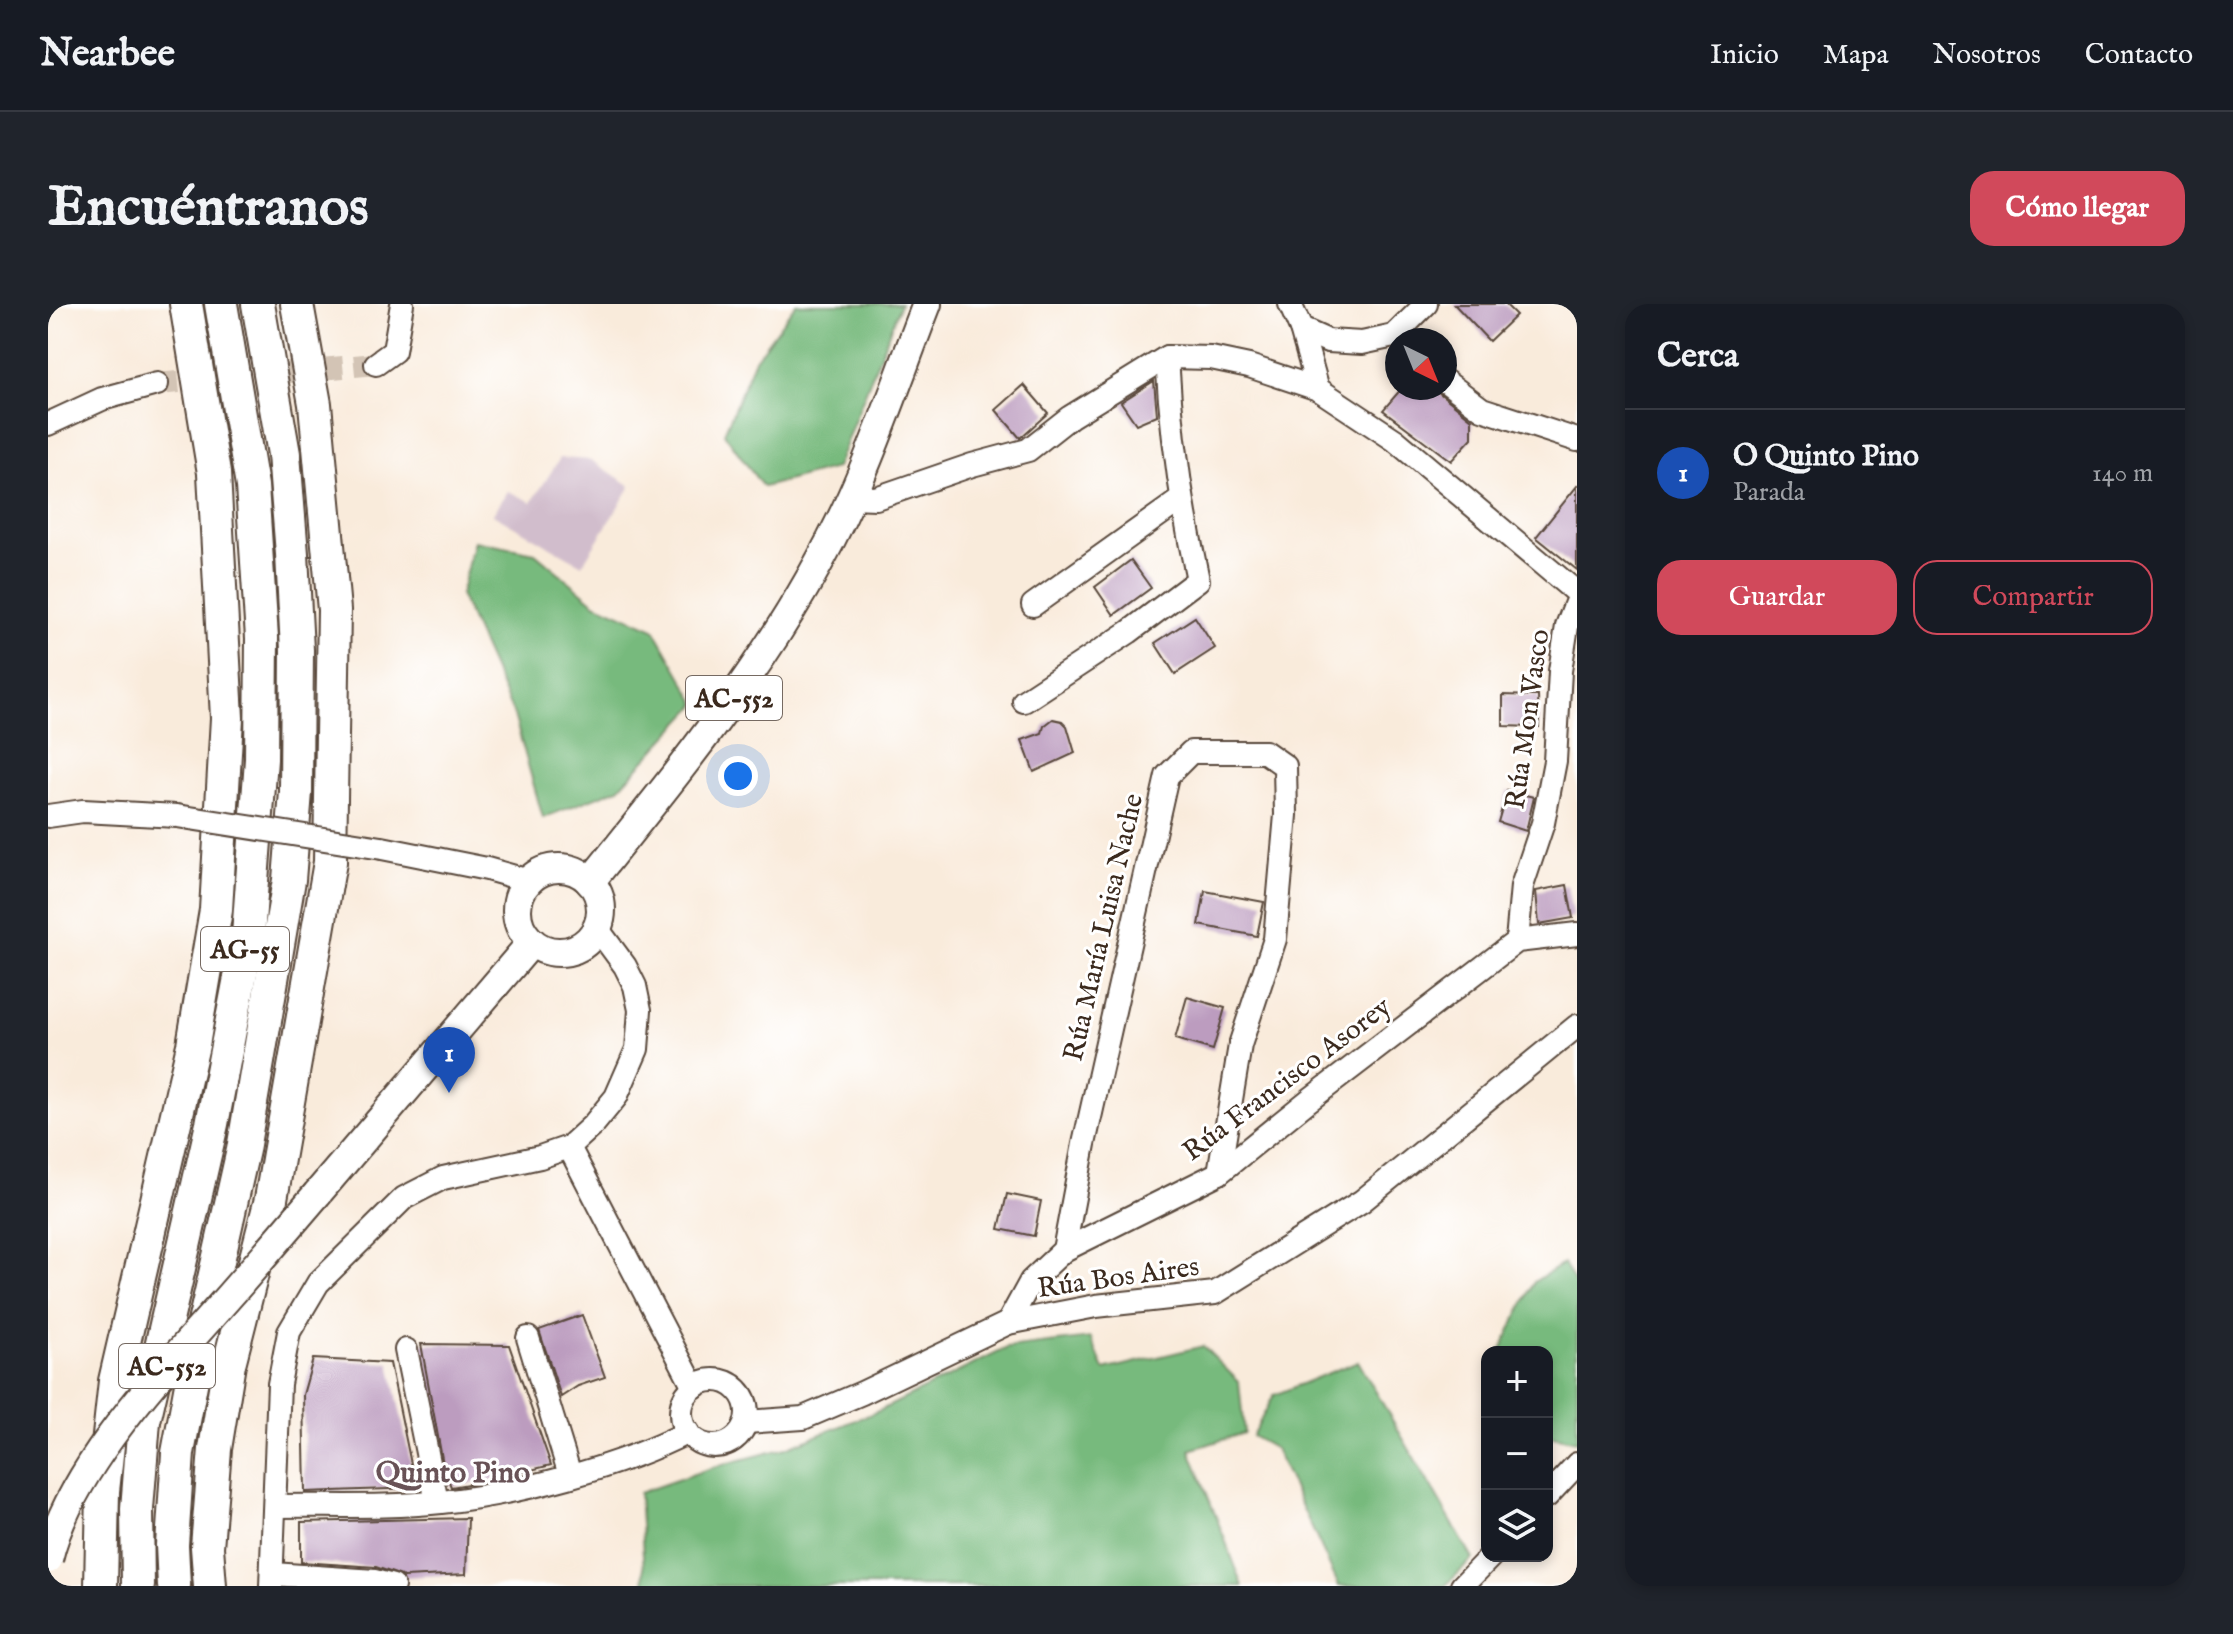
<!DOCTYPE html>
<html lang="es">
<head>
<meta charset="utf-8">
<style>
  :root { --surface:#171b24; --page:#20242c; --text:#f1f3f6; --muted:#9ea1a6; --line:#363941; --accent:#d1495b }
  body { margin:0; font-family:"IM FELL English",serif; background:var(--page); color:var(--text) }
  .controls { position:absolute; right:24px; bottom:24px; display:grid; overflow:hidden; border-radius:16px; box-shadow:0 4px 12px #0003 }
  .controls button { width:72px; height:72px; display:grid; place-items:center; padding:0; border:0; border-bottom:2px solid var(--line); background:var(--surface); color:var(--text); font:40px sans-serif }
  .compass { position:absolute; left:1337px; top:24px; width:72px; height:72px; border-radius:50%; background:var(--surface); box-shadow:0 4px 12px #0003; rotate:137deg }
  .you { position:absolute; left:690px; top:472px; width:28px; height:28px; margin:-20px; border:6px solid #fff; border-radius:50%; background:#1a73e8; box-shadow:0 0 0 12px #1a73e833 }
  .badge { display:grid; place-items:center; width:52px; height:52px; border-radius:50%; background:var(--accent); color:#fff; font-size:26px; font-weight:700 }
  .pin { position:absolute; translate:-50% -66px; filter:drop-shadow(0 2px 4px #0008) }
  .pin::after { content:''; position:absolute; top:42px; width:28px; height:24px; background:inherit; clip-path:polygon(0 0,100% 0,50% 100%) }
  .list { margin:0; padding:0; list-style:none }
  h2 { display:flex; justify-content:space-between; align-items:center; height:104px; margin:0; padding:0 32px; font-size:34px }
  h2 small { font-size:26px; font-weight:400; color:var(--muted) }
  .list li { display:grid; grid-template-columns:52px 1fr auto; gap:24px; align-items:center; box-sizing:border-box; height:128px; padding:0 32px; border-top:2px solid var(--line) }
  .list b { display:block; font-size:30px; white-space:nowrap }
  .list p { margin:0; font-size:26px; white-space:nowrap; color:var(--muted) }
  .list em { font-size:26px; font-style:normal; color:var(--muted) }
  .actions { display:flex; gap:16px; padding:24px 32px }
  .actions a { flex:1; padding:18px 0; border:2px solid var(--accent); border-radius:24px; text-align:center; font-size:28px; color:var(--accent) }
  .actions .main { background:var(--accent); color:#fff }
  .icon { flex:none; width:44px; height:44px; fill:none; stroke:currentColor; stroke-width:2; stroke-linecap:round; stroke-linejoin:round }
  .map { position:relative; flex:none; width:1529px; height:1282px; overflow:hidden; border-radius:24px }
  header { display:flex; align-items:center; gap:48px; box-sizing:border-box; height:112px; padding:0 40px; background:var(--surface); border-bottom:2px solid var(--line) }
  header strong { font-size:38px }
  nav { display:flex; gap:44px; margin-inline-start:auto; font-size:28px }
  .intro { display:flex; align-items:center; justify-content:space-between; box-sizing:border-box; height:192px; padding:0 48px }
  h1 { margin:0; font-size:56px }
  .button { padding:20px 36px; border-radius:24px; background:var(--accent); color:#fff; font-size:28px; font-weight:700 }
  main { display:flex; gap:48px; padding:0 48px }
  aside { flex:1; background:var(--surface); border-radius:24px; box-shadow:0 4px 12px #0003 }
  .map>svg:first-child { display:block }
  .industrial { fill:#d1bdcc }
  .forest { fill:#77ba7d; stroke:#59724e; stroke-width:2 }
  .building { fill:#bc9cbf }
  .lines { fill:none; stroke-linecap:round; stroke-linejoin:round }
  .minor-tunnel { stroke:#d3c4b5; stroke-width:22; stroke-dasharray:22 11; stroke-linecap:butt }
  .minor-casing { stroke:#58473a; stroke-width:26 }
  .major-casing { stroke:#58473a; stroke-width:32 }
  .highway-casing { stroke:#58473a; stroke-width:36 }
  .minor { stroke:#fff; stroke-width:22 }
  .major { stroke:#fff; stroke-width:28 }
  .highway { stroke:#fff; stroke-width:32 }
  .minor-bridge-casing { stroke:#58473a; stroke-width:26; stroke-linecap:butt }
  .major-bridge-casing { stroke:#58473a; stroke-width:32; stroke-linecap:butt }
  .minor-bridge { stroke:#fff; stroke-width:22 }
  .major-bridge { stroke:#fff; stroke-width:28 }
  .labels { text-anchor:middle; stroke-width:6; stroke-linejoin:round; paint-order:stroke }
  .shield { fill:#fff; stroke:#766a62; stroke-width:2 }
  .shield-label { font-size:26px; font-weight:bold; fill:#3b2a1e }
  .street-label { font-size:28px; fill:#3b2a1e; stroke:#fff }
  .neighbourhood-label { font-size:30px; font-weight:bold; fill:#685256; stroke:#fff }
</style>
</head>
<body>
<header>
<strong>Nearbee</strong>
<nav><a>Inicio</a><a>Mapa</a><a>Nosotros</a><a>Contacto</a></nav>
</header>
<div class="intro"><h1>Encuéntranos</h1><a class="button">Cómo llegar</a></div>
<main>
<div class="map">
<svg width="1529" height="1282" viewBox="0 0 1529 1282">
  <rect width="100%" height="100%" fill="#fff"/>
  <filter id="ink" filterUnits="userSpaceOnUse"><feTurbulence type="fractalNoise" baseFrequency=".0125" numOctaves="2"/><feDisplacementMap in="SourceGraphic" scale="16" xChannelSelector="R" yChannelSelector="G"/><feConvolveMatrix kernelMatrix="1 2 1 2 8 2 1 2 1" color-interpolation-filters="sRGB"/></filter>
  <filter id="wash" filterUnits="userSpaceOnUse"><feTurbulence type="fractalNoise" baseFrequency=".006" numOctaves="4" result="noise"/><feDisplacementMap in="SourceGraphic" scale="32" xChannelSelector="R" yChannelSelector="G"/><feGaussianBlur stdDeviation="1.8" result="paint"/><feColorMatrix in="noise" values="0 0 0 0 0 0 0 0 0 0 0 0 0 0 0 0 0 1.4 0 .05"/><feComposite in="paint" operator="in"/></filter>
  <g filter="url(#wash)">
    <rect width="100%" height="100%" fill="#f9ebdb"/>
    <path class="industrial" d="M 512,154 L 543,156 L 583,182 L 534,261 L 445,210 L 460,187 L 484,198 Z"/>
    <g class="forest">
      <path d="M 748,0 L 852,0 L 788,164 L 715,183 L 676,129 L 707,55 Z"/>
      <path d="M 426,237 L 487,249 L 547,299 L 606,325 L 649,400 L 571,484 L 495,514 L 466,411 L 412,291 Z"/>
      <path d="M 1516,959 L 1529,984 L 1529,1137 L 1499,1131 L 1499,1048 L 1452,1048 L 1486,978 Z"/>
      <path d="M 1043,1034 L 1056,1066 L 1155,1042 L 1191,1078 L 1196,1129 L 1142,1146 L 1195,1282 L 597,1282 L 591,1189 L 666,1163 L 738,1144 L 833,1106 L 959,1044 Z"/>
      <path d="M 1310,1057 L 1425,1255 L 1397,1282 L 1291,1282 L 1227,1145 L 1204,1132 L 1226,1091 Z"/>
    </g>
    <g id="blocks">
      <g class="building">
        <path d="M 1406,0 L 1457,0 L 1468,11 L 1441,37 Z"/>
        <path d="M 1106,77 L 1109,111 L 1088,120 L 1073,98 Z"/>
        <path d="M 976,81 L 1000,109 L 972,134 L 948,106 Z"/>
        <path d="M 1354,84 L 1385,84 L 1424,115 L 1424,134 L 1403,157 L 1335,106 Z"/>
        <path d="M 1529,182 L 1529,266 L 1488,233 Z"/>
        <path d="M 1083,256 L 1103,284 L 1066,311 L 1047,283 Z"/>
        <path d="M 1147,313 L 1167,344 L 1127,370 L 1107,339 Z"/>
        <path d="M 1455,391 L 1490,392 L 1491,423 L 1455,422 Z"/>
        <path d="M 1005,415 L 1014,417 L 1019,422 L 1027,449 L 986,468 L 974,436 L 994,429 L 996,422 Z"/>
        <path d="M 1459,487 L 1486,493 L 1478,527 L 1450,518 Z"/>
        <path d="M 1519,581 L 1525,614 L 1491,620 L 1488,587 Z"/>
        <path d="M 1157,587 L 1216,598 L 1209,632 L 1151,621 Z"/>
        <path d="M 1139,693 L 1177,704 L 1165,746 L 1127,735 Z"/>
        <path d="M 959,890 L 993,897 L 986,932 L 951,925 Z"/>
        <path d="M 534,1011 L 557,1073 L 530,1082 L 513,1093 L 491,1026 Z"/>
        <path d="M 373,1040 L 461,1041 L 503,1161 L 443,1176 L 403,1183 L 395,1160 Z"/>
        <path d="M 265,1055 L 342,1059 L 368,1184 L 257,1188 L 255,1091 Z"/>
        <path d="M 420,1214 L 418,1270 L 356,1273 L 328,1263 L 253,1258 L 253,1218 Z"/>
      </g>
    </g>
  </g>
  <g filter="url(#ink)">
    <use href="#blocks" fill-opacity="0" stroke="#58473a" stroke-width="2"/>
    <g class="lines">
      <path class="minor-tunnel" d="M 109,80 L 328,60"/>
      <defs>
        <g id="minor">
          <path d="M 1242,0 L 1253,25 L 1270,85"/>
          <path d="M 1253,25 L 1280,37 L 1314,39 L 1346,32 L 1378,0"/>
          <path d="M 328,60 L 346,47 L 354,0"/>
          <path d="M 1397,77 L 1434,105 L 1529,136"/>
          <path d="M 0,120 L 54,95 L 109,80"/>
          <path d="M 804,193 L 828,194 L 924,161 L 980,146 L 1022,113 L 1119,53 L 1163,54 L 1201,62 L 1270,85 L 1347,136 L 1529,289"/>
          <path d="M 985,301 L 1132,196"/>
          <path d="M 976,397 L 1081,328 L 1150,276 C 1133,199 1123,131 1119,53"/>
          <path d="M 0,512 L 35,507 L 129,512"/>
          <path d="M 334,544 L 439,565 L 481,577"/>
          <path d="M 1469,637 L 1474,582 L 1495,519 L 1507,457 L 1512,367 L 1519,322 L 1529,296"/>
          <path d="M 521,843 L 646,1083"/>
          <path d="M 1016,946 L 1036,840 L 1119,472 L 1143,448 L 1217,448 L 1237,462 L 1238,511 L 1227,635 L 1192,741 L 1171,869"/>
          <path d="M 960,1019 L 983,977 L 1016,946 L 1171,869 L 1260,797 L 1469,637 L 1529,630"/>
          <path d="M 480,1034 L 522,1171"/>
          <path d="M 358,1046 L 389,1198"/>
          <circle cx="666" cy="1109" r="33"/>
          <path d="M 698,1118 L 755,1114 L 814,1089 L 960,1019 L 1048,1002 L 1167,989 L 1314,897 L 1529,722"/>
          <path d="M 1499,1192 L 1529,1160"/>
          <path d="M 227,1202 C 282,1201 338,1204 393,1198 C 469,1190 572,1163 640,1128"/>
          <path d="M 225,1270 L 327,1277 L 345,1282"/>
          <path d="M 223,1282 L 231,1080 L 241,1028 L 270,979 L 356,894 L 395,874 L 492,853 L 521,843 L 545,821 L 568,793 L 589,745 L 592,706 L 587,682 L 577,662 L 549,624"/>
          <path d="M 1414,1282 L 1443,1252"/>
        </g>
        <g id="major">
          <circle cx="511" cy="606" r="42"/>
          <path d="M 542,578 C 639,457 740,335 804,192 C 832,130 854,64 879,0"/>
          <path d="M 269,890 L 484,638"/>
        </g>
        <g id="highway">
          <path d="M 53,1282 L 55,1187 L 67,1077 L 145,741 L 168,606 L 179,414 L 166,169 L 138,0"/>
          <path d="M 90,1282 L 89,1205 L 96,1117 L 164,820 L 200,632 L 213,455 L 214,334 L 204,182 L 173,0"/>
          <path d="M 126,1282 L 124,1241 L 130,1149 L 147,1059 L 195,846 L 241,576 L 248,488 L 249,346 L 244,250 L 236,150 L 210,0"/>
          <path d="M 162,1282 L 159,1243 L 167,1145 L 181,1060 L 223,895 L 282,558 L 286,306 L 267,100 L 249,0"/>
        </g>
      </defs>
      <use href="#minor" class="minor-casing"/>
      <use href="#major" class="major-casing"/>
      <use href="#highway" class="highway-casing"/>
      <use href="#minor" class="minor"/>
      <use href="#major" class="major"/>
      <use href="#highway" class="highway"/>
      <defs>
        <path id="minor-bridge" d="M 129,512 L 334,544"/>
        <path id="major-bridge" d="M 0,1255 C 22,1162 119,1063 182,991 C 211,958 240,924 269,890"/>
      </defs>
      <use href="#minor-bridge" class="minor-bridge-casing"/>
      <use href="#major-bridge" class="major-bridge-casing"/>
      <use href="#minor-bridge" class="minor-bridge"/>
      <use href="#major-bridge" class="major-bridge"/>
    </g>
  </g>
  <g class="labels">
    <g class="shield">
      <rect x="638" y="372" width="96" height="44" rx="6"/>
      <rect x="153" y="623" width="88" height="44" rx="6"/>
      <rect x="71" y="1040" width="96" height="44" rx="6"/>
    </g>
    <g class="shield-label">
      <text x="686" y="403">AC-552</text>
      <text x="197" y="654">AG-55</text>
      <text x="119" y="1071">AC-552</text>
    </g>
    <g class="street-label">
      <text transform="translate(1478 415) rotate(-82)" y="10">Rúa Mon Vasco</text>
      <text transform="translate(1054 623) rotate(-77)" y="10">Rúa María Luisa Nache</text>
      <text transform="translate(1238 774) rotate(-37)" y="10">Rúa Francisco Asorey</text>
      <text transform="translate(1070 972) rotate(-8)" y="10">Rúa Bos Aires</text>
    </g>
    <g class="neighbourhood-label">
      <text x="405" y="1178">Quinto Pino</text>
    </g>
  </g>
</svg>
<div class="controls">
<button>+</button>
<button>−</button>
<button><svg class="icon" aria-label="layers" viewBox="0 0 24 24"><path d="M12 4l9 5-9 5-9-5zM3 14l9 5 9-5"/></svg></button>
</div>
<svg class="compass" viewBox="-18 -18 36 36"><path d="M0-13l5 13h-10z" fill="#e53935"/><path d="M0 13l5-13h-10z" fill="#9ea1a6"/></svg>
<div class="you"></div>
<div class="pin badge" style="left:401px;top:789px;background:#1a4fb4">1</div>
</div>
<aside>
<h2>Cerca<small></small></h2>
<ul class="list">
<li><span class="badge" style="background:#1a4fb4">1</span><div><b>O Quinto Pino</b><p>Parada</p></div><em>140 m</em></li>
</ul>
<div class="actions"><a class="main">Guardar</a><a>Compartir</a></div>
</aside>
</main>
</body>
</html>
